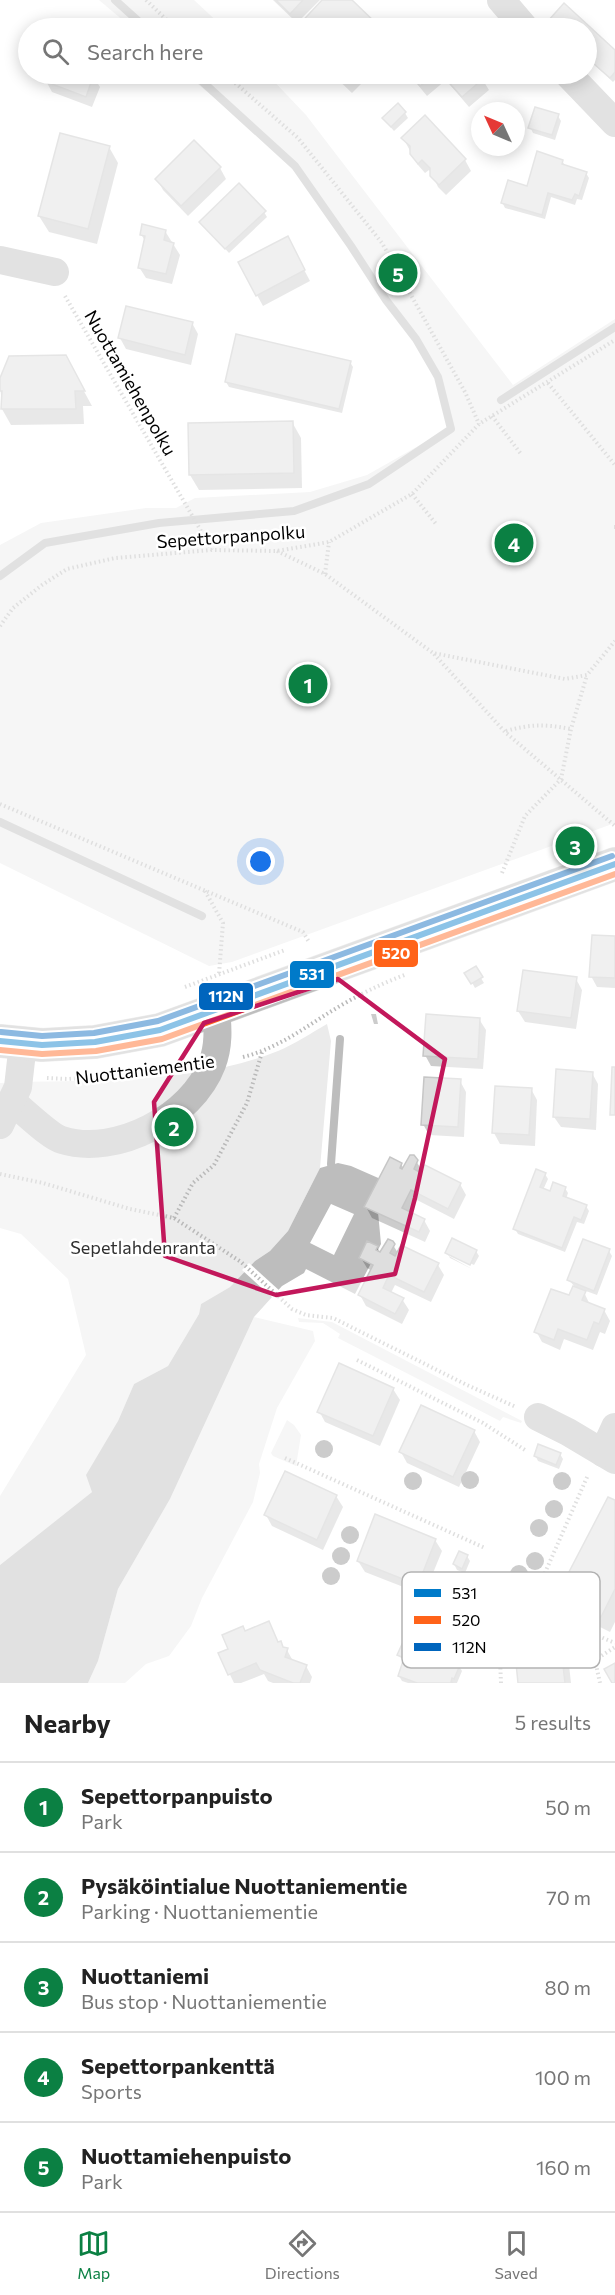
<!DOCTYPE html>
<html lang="en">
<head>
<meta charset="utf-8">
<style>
  :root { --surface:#fff; --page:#f6f6f6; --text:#222; --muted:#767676; --line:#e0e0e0; --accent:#0b8043 }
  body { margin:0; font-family:Commissioner,sans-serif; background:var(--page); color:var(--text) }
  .compass { position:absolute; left:471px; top:102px; width:54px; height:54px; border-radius:50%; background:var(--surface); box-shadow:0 3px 15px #0003; rotate:314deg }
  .you { position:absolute; left:261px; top:862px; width:21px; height:21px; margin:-15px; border:4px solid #fff; border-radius:50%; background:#1a73e8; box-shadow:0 0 0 9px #1a73e833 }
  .badge { display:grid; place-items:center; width:39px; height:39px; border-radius:50%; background:var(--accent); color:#fff; font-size:20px; font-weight:700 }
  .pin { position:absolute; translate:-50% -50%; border:3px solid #fff; box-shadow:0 2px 6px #0006 }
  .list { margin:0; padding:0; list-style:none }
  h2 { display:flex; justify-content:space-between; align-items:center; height:78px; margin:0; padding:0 24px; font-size:26px }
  h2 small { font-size:20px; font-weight:400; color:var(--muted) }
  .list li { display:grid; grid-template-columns:39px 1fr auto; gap:18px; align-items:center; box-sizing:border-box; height:90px; padding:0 24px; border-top:2px solid var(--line) }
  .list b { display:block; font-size:22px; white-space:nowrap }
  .list p { margin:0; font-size:20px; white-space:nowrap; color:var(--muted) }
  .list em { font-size:20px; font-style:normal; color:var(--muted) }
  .icon { flex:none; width:33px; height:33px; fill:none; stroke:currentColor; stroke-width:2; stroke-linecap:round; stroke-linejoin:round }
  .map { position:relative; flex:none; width:615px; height:1683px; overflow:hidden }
  .search { position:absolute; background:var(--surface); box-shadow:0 3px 15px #0003; left:18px; right:18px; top:18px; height:66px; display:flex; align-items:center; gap:15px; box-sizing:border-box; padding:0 21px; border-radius:33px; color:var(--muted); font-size:22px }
  .sheet { height:528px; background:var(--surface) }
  nav { display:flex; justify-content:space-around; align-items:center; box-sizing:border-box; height:84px; border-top:2px solid var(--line); background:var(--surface); font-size:16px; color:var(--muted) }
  nav a { display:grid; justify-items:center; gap:3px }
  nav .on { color:var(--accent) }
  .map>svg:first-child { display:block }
  .green { fill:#ebebeb }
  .water { fill:#bdbdbd; fill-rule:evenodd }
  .pier { fill:#fff }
  .shadow { fill:#0003 }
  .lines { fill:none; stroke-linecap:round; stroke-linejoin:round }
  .stream { stroke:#bdbdbd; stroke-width:8 }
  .building { fill:#dedede; stroke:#c6c6c6; stroke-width:1.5 }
  .major-casing { stroke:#dbdbdb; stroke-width:34 }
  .path { stroke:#b9b9b9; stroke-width:4; stroke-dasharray:1.5 3; stroke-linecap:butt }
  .minor { stroke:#bebebe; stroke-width:28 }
  .major { stroke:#bebebe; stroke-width:33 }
  .bus-1-casing { stroke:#fff; stroke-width:10 }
  .bus-2-casing { stroke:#fff; stroke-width:10 }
  .bus-3-casing { stroke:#fff; stroke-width:10 }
  .bus-1 { stroke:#007ac9; stroke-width:6 }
  .bus-2 { stroke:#ff6319; stroke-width:6 }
  .bus-3 { stroke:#0065bd; stroke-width:6 }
  .tree { fill:#8e8e8e }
  .marked { fill:none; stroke:#c2185b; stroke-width:4.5; stroke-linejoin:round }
  .labels { text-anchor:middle; stroke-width:5; stroke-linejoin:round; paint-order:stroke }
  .street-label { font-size:18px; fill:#000; stroke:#fff }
  .park-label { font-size:18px; fill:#313131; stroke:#fff }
  .key { fill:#fff; stroke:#b2b2b2; stroke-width:1.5 }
  .key-label { font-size:16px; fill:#000 }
  .line-badge { stroke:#fff; stroke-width:2 }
  .badge-label { font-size:16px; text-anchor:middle; font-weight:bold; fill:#fff }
</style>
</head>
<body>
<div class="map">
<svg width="615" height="1683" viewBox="0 0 615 1683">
  <rect width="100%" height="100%" fill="#fff"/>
  <g class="green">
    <path d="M 99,0 L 194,0 L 224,28 L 132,28 Z"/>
    <path d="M 186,74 L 267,74 L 306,115 L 513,385 L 615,319 L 615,823 L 232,962 L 209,966 L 0,863 L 0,545 L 41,523 L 146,508 L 176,508 L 195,498 L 310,492 L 367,475 L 450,428 L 438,377 L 416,339 L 386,300 L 351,246 L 295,166 Z"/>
    <path d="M 327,1024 L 331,1041 L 320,1168 L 288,1231 L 270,1251 L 255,1261 L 230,1287 L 201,1304 L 199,1314 L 168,1366 L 134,1384 L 118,1421 L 92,1492 L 0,1565 L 0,1496 L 86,1355 L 68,1279 L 21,1234 L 0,1228 L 0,1083 C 91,1079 193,1085 278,1051 C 295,1044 311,1033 327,1024 Z"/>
    <path d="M 254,1317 L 313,1331 L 315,1341 L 277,1408 L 259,1464 L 260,1473 L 253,1502 L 202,1598 L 191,1626 L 169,1656 L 146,1664 L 125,1683 L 88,1683 L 98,1661 L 118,1589 L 170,1499 Z"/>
    <path d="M 298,1318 L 332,1322 L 522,1421 L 521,1423 L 503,1417 L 500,1421 L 338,1338 L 340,1334 L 323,1323 L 299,1322 Z"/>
    <path d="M 287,1420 L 294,1425 L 301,1435 L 296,1466 L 273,1456 L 271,1453 Z"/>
  </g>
  <path class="water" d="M 338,1163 L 351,1166 L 392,1184 L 378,1212 L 381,1244 L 355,1294 L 306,1269 L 304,1273 L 282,1286 L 254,1317 L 170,1499 L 118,1589 L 98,1661 L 88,1683 L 0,1683 L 0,1565 L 92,1492 L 86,1475 L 118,1421 L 134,1384 L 168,1366 L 199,1314 L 201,1304 L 230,1287 L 255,1261 L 270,1251 L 288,1231 L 320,1168 ZM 331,1204 L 354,1214 L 334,1255 L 310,1243 Z"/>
  <path class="pier" d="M 249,1263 L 281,1292 L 274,1299 L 242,1270 Z"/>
  <g class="shadow">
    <path d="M 273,0 L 320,0 L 297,23 Z"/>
    <path d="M 324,0 L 350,0 L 379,28 L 297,28 Z"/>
    <path d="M 564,5 L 615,52 L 615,80 L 613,82 L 586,57 L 586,28 L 555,28 L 553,26 L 550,21 Z"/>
    <path d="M 49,74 L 88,74 L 93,76 L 100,87 L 92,107 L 52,92 L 46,81 Z"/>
    <path d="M 332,74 L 371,74 L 352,93 Z"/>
    <path d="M 409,74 L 479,74 L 489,90 L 469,107 L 446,80 L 427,96 Z"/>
    <path d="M 405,113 L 408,118 L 394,131 L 387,123 Z"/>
    <path d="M 558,116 L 561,121 L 555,140 L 533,133 L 530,127 Z"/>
    <path d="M 425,118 L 465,160 L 471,171 L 446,195 L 438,187 L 431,172 L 429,170 L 425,173 L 418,165 L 403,138 Z"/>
    <path d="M 109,147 L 118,163 L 97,244 L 49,232 L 39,216 Z"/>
    <path d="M 562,161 L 566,167 L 586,173 L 589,178 L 582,200 L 577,199 L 575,205 L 551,197 L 545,219 L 505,208 L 502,202 L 528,188 Z"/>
    <path d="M 220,168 L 226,179 L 188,216 L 163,190 L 157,179 Z"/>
    <path d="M 264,212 L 267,217 L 229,253 L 201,222 Z"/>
    <path d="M 165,231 L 180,255 L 172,284 L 146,278 L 139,267 L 145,241 L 141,234 Z"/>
    <path d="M 293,249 L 310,281 L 263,306 L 257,295 Z"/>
    <path d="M 192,323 L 198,334 L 191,365 L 126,349 L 120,338 Z"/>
    <path d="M 350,362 L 353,367 L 342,413 L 229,387 L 226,382 Z"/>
    <path d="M 74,373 L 92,406 L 83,406 L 84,424 L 11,425 L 2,409 L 0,382 Z"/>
    <path d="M 292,422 L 301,438 L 302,488 L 199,490 L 190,475 Z"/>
    <path d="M 615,938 L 615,988 L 597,987 L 591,976 Z"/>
    <path d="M 475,968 L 484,983 L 475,988 L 467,973 Z"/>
    <path d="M 576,979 L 582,990 L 576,1029 L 525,1022 L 518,1011 Z"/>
    <path d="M 371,1014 L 376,1014 L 378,1024 L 374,1024 Z"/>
    <path d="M 479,1019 L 486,1030 L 483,1069 L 431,1066 L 425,1055 Z"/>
    <path d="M 592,1073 L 598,1084 L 596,1130 L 561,1127 L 554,1117 Z"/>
    <path d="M 460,1081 L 466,1092 L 464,1137 L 429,1135 L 423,1124 Z"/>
    <path d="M 531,1089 L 537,1100 L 535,1146 L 500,1144 L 494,1133 Z"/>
    <path d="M 416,1161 L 423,1172 L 460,1184 L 466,1195 L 454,1219 L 417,1200 L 410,1213 L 424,1220 L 430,1231 L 425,1242 L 372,1218 L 366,1207 L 401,1164 L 404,1169 Z"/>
    <path d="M 545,1174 L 548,1179 L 543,1190 L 551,1193 L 565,1188 L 568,1193 L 566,1199 L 586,1206 L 589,1211 L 584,1224 L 577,1222 L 565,1252 L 518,1234 L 515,1229 Z"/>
    <path d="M 393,1245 L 398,1253 L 438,1265 L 444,1275 L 431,1302 L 395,1285 L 391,1293 L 402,1299 L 409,1310 L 402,1324 L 366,1306 L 360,1295 L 372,1271 L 367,1268 L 361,1258 L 377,1247 L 381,1254 Z"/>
    <path d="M 476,1251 L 479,1256 L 474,1265 L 449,1253 L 449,1256 L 472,1269 L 450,1258 L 447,1253 Z"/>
    <path d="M 609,1251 L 612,1256 L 597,1295 L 583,1290 L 590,1305 L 604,1310 L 610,1321 L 605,1334 L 600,1332 L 593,1350 L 564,1339 L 560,1350 L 542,1342 L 536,1331 L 570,1297 L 574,1286 L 569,1280 Z"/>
    <path d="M 393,1389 L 400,1400 L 380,1446 L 325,1422 L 319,1411 Z"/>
    <path d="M 474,1431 L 480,1442 L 459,1487 L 407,1463 L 401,1452 Z"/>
    <path d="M 560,1454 L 563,1459 L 559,1469 L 538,1461 L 535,1455 Z"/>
    <path d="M 336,1496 L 343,1507 L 323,1550 L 272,1526 L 266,1515 Z"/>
    <path d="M 615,1502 L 615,1622 L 610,1632 L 568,1611 L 559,1595 Z"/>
    <path d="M 435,1540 L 442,1551 L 424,1595 L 365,1572 L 358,1561 Z"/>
    <path d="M 467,1556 L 470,1561 L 465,1573 L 457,1570 L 454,1564 Z"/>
    <path d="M 245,1633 L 278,1644 L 287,1650 L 293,1661 L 306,1666 L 312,1677 L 310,1683 L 273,1683 L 268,1681 L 264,1674 L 241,1683 L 234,1683 L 220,1654 L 230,1650 Z"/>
    <path d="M 559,1640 L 568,1656 L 571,1683 L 520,1683 Z"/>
    <path d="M 399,1655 L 459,1666 L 462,1671 L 457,1683 L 408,1683 L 402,1681 L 399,1676 L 405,1662 Z"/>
  </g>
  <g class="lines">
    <g class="stream">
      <path d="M 115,0 L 146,28"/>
      <path d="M 501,400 L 615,327"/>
      <path d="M 0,576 L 45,543 L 159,523 L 294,511 L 369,484 L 451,429 L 438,377 L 416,339 L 386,300 L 351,246 L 295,166 L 194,74"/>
      <path d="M 0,822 L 202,916"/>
      <path d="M 331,1164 L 340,1039"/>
    </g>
  </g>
  <g class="building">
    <path d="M 276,0 L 303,0 L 290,14 Z"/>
    <path d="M 322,0 L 352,0 L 379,26 L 377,28 L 296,28 Z"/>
    <path d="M 564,3 L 615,50 L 615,72 L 610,78 L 586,57 L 586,28 L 556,28 L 548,21 Z"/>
    <path d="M 47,74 L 94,74 L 86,97 L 44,81 Z"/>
    <path d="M 409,74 L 435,74 L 420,86 Z"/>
    <path d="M 441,74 L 481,74 L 484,78 L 462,97 Z"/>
    <path d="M 398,103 L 406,112 L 391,127 L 382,118 Z"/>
    <path d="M 535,107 L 559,114 L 552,135 L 528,128 Z"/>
    <path d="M 425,115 L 466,159 L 439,185 L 430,176 L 430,168 L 422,160 L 418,164 L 410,154 L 410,146 L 401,138 Z"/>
    <path d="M 60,133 L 110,146 L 88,229 L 38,216 Z"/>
    <path d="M 194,140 L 221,167 L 181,206 L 155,179 Z"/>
    <path d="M 537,151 L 563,160 L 562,164 L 587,172 L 579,196 L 575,194 L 572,200 L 548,193 L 542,215 L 501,203 L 508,180 L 527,186 Z"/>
    <path d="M 239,183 L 266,211 L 225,249 L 199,222 Z"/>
    <path d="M 142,224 L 166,230 L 164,240 L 174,243 L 166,274 L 138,268 L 145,236 L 140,235 Z"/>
    <path d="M 288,236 L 305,270 L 256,296 L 238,262 Z"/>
    <path d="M 126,306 L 193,322 L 185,355 L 118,338 Z"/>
    <path d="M 236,334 L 351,361 L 339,409 L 225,382 Z"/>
    <path d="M 66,355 L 85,391 L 75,391 L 76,409 L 1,409 L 2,391 L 0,391 L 0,378 L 9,356 Z"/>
    <path d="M 293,421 L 294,473 L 189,475 L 188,423 Z"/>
    <path d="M 592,935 L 615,936 L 615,978 L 589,977 Z"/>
    <path d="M 476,966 L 483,977 L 471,984 L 464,973 Z"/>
    <path d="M 523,970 L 577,977 L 571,1018 L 517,1011 Z"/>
    <path d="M 426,1014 L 480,1018 L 478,1059 L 423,1056 Z"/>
    <path d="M 612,1067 L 615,1067 L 615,1115 L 610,1115 Z"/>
    <path d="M 556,1069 L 593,1072 L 590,1119 L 553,1117 Z"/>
    <path d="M 424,1077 L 461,1079 L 458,1127 L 421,1125 Z"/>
    <path d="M 495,1086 L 532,1088 L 529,1135 L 492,1133 Z"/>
    <path d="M 410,1155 L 414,1155 L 418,1160 L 414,1169 L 421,1173 L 425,1165 L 461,1183 L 448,1209 L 411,1190 L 402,1208 L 425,1219 L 419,1232 L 364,1207 L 390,1157 L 402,1163 L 400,1168 L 402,1169 Z"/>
    <path d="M 536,1169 L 546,1173 L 540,1187 L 550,1191 L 553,1182 L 566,1187 L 563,1196 L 587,1205 L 581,1220 L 574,1217 L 562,1248 L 513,1229 Z"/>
    <path d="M 452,1238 L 477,1250 L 470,1265 L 445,1253 Z"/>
    <path d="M 388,1239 L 393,1241 L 395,1244 L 390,1253 L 395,1256 L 401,1245 L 439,1263 L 424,1292 L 389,1275 L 383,1288 L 404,1298 L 395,1314 L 358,1295 L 373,1265 L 359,1258 L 367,1241 L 378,1246 L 376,1250 L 380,1252 Z"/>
    <path d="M 583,1239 L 610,1249 L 594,1291 L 567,1280 Z"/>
    <path d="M 573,1286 L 586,1291 L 582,1300 L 605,1309 L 599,1324 L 594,1322 L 587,1340 L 558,1329 L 554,1340 L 534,1332 L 551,1289 L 569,1295 Z"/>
    <path d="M 339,1363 L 394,1388 L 373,1436 L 317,1412 Z"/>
    <path d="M 421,1405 L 475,1430 L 453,1477 L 399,1452 Z"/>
    <path d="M 538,1444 L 561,1453 L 556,1465 L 534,1456 Z"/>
    <path d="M 285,1471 L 337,1495 L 317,1540 L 264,1515 Z"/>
    <path d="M 608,1497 L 615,1500 L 615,1589 L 601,1617 L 557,1595 Z"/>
    <path d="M 375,1514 L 436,1539 L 418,1585 L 357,1561 Z"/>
    <path d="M 459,1551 L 468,1555 L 462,1569 L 453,1564 Z"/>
    <path d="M 269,1621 L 278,1642 L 281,1641 L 283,1647 L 288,1648 L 285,1657 L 307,1665 L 300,1683 L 293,1683 L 260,1670 L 256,1663 L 228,1675 L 218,1653 L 228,1649 L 222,1635 L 243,1626 L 245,1631 Z"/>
    <path d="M 560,1639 L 565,1683 L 518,1683 L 514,1643 Z"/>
    <path d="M 403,1642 L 460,1665 L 454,1679 L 452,1678 L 451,1682 L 453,1683 L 417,1683 L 398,1676 L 404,1658 L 397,1655 Z"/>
    <path d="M 615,1663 L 615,1683 L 612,1683 L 604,1669 Z"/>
  </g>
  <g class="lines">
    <defs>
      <path id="major" d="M 0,1041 L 42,1045 L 95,1042 L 160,1030 L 615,864"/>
    </defs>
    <use href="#major" class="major-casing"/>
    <g class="path">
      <path d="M 146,0 L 175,28"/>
      <path d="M 225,74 L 298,138 L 382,243 L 465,392 L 479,424"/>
      <path d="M 65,296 L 212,550"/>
      <path d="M 548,383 L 615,465"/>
      <path d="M 492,416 L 521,454"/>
      <path d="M 412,494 L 436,524"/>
      <path d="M 614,527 L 615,527"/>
      <path d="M 277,551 L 325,574 L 433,653 L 565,679 L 587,675 L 615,641"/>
      <path d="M 325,574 L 329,542"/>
      <path d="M 0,626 L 13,608 L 42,585 L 67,569 L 115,558 L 212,550 L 277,551 L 329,542 L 412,494 L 479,424 L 615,340"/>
      <path d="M 434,654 L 505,732 L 615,826"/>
      <path d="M 506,731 C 531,724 545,724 571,729"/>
      <path d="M 0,804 L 303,932 L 309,942"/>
      <path d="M 502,873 L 525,816 L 561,779 L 571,729 L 587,675"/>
      <path d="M 205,891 L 223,923 L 219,974"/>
      <path d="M 185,987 L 285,950"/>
      <path d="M 243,1057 C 283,1047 311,1022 347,1002 C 366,991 386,982 407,974"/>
      <path d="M 47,1078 L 68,1079 L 177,1070"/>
      <path d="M 0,1174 L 43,1183 L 130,1209 L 174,1218 L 241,1262 L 292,1309 L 306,1315 L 333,1318 L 467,1385 L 516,1407"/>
      <path d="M 174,1218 L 193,1183 L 214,1165 L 247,1103 L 262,1052"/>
      <path d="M 357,1360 L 483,1423 L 525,1450"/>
      <path d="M 285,1458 L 485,1548"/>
      <path d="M 554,1626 L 544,1575 L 588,1475"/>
      <path d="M 501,1683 L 499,1637 L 572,1625 L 615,1643"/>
      <path d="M 600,1683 L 595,1660 L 615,1647"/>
    </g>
    <g class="minor">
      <path d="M 501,0 L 525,28"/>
      <path d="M 568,74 L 615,123"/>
      <path d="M 0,260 L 55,272"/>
      <path d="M 11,1101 C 23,1110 50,1137 62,1140 C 116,1157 192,1117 212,1064 C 219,1046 218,1028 216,1010"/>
      <path d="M 0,1125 L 18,1087 L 23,1043"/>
      <path d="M 538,1417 L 568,1432 L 615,1460"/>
      <path d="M 603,1453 L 615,1427"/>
    </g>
    <use href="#major" class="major"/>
    <defs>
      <path id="bus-1" d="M 0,1041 L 42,1045 L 95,1042 L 160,1030 L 615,864"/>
      <path id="bus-2" d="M 0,1050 L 42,1054 L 96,1051 L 162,1039 L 615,874"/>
      <path id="bus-3" d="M 1,1032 L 42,1036 L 94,1033 L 158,1021 L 612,856"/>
    </defs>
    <use href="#bus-1" class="bus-1-casing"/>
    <use href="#bus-2" class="bus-2-casing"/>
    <use href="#bus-3" class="bus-3-casing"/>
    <use href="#bus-1" class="bus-1"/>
    <use href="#bus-2" class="bus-2"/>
    <use href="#bus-3" class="bus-3"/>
  </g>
  <g class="tree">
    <circle cx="324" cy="1449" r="9"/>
    <circle cx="470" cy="1480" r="9"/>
    <circle cx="413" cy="1481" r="9"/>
    <circle cx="562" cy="1481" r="9"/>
    <circle cx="554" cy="1509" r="9"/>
    <circle cx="539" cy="1528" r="9"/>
    <circle cx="350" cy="1535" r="9"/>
    <circle cx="341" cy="1556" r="9"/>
    <circle cx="535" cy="1561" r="9"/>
    <circle cx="519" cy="1574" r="9"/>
    <circle cx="331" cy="1576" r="9"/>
  </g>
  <path d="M0 0H615V1683H0ZM 338,979 L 445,1059 L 415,1198 L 395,1274 L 276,1295 L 165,1256 L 154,1102 L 204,1023 Z" fill="#fff" fill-opacity=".55" fill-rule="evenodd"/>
  <path class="marked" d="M 338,979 L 445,1059 L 415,1198 L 395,1274 L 276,1295 L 165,1256 L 154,1102 L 204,1023 Z"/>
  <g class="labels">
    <g class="street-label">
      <text transform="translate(130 383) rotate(60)" y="6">Nuottamiehenpolku</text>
      <text transform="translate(231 537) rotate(-4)" y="6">Sepettorpanpolku</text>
      <text transform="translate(145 1070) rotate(-7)" y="6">Nuottaniementie</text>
    </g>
    <g class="park-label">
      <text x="143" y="1254">Sepetlahdenranta</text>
    </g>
  </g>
  <rect x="402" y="1572" width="198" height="96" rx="9" class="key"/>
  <rect x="414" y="1589" width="27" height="8" fill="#007ac9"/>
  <rect x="414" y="1616" width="27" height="8" fill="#ff6319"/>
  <rect x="414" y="1643" width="27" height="8" fill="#0065bd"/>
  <g class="key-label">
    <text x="452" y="1599">531</text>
    <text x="452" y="1626">520</text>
    <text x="452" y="1653">112N</text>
  </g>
  <g class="line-badge">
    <rect x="373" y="939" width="46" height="29" rx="6" fill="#ff6319"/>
    <rect x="289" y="960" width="46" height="29" rx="6" fill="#007ac9"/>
    <rect x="198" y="982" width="56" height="29" rx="6" fill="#0065bd"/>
  </g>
  <g class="badge-label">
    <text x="396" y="959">520</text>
    <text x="312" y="980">531</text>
    <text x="226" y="1002">112N</text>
  </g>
</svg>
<svg class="compass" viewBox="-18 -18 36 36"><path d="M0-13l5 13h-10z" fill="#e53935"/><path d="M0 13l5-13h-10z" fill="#767676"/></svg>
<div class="you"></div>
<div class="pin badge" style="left:308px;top:684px">1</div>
<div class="pin badge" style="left:174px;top:1127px">2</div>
<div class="pin badge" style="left:575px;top:846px">3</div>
<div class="pin badge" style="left:514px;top:543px">4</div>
<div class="pin badge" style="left:398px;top:273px">5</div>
<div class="search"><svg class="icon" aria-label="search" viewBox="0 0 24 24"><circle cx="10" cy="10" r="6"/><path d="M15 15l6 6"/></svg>Search here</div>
</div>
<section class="sheet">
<h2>Nearby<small>5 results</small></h2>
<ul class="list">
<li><span class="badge">1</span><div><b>Sepettorpanpuisto</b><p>Park</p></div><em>50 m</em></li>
<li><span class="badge">2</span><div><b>Pysäköintialue Nuottaniementie</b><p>Parking · Nuottaniementie</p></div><em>70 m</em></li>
<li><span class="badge">3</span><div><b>Nuottaniemi</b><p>Bus stop · Nuottaniementie</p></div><em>80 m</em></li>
<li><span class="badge">4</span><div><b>Sepettorpankenttä</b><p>Sports</p></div><em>100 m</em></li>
<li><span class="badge">5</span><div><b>Nuottamiehenpuisto</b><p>Park</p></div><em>160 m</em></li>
</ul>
</section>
<nav>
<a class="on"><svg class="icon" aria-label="map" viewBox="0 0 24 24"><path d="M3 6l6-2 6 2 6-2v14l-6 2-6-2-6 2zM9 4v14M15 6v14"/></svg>Map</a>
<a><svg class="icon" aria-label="directions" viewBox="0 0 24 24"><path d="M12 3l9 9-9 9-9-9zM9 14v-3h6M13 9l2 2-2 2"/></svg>Directions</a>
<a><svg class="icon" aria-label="saved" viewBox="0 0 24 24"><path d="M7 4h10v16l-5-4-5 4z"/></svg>Saved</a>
</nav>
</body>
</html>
